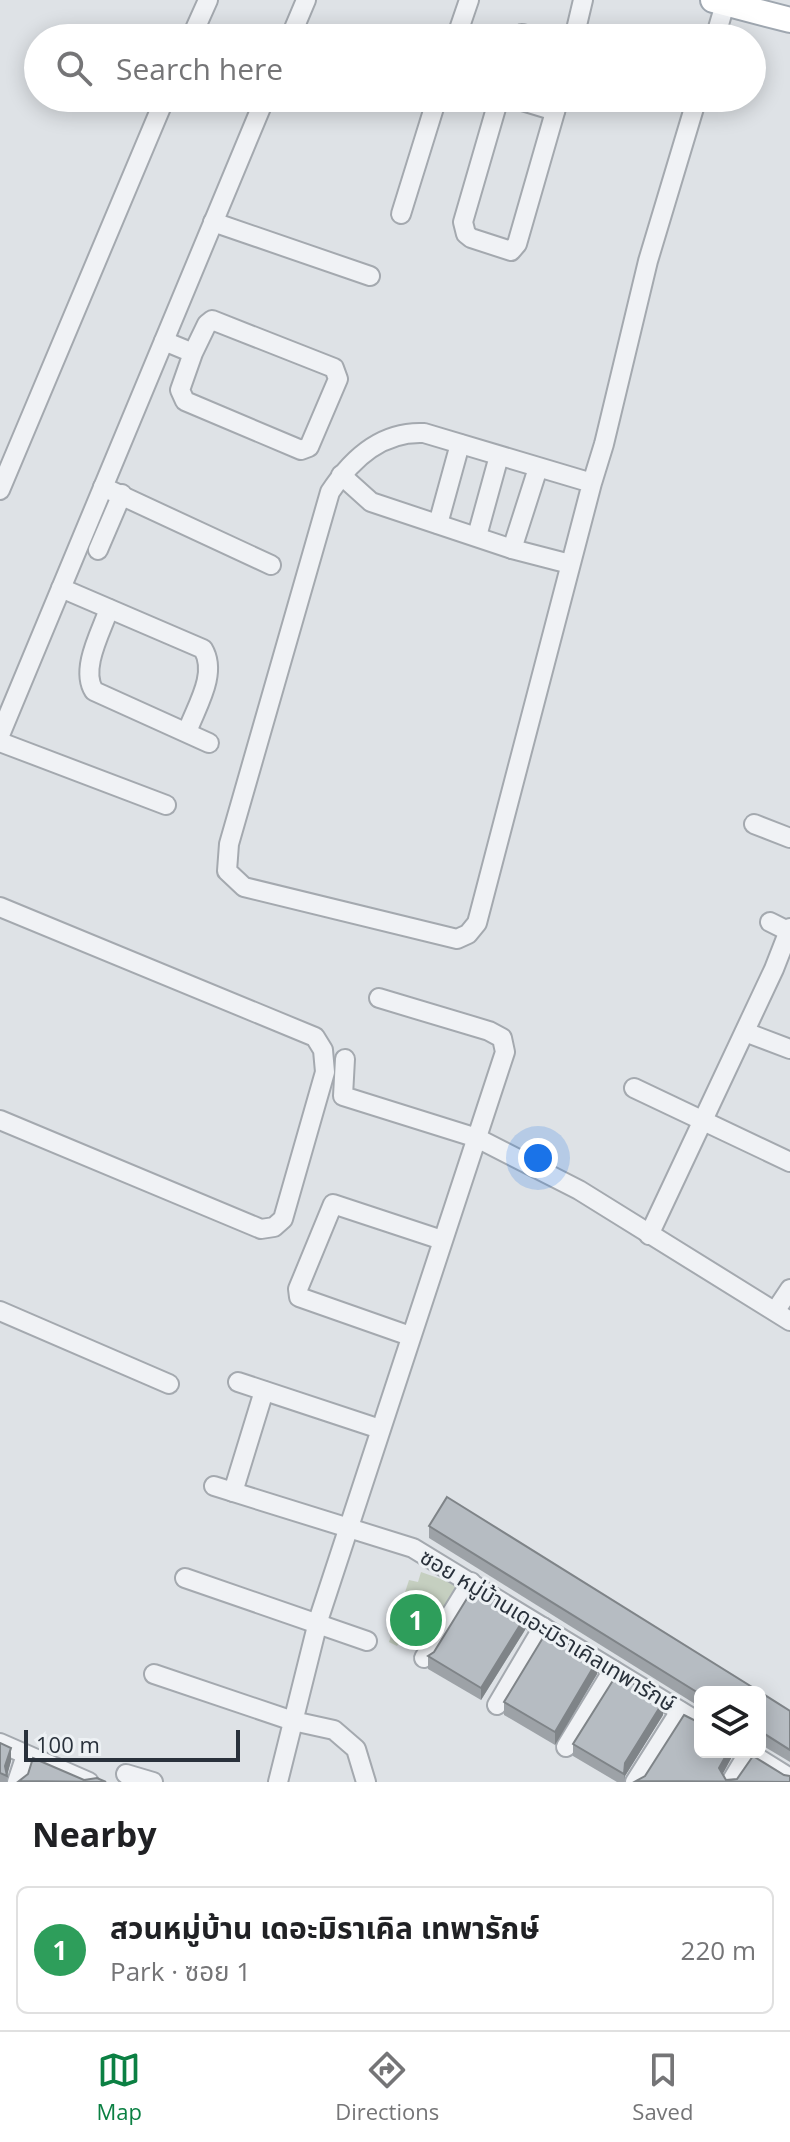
<!DOCTYPE html>
<html lang="en">
<head>
<meta charset="utf-8">
<style>
  :root { --surface:#fff; --page:#f6f6f6; --text:#202124; --muted:#757577; --line:#e0e0e0; --accent:#0b8043 }
  body { margin:0; font-family:"Open Sans","Noto Sans Thai",sans-serif; background:var(--page); color:var(--text) }
  .controls { position:absolute; right:24px; bottom:24px; display:grid; overflow:hidden; border-radius:12px; box-shadow:0 4px 20px #0003 }
  .controls button { width:72px; height:72px; display:grid; place-items:center; padding:0; border:0; border-bottom:2px solid var(--line); background:var(--surface); color:var(--text); font:40px sans-serif }
  .scale { position:absolute; left:24px; bottom:20px; width:216px; box-sizing:border-box; padding-left:8px; border:4px solid #29313b; border-top:0; font-size:22px; line-height:28px; white-space:nowrap; color:#29313b; -webkit-text-stroke:6px #edf1f4; paint-order:stroke }
  .you { position:absolute; left:538px; top:1158px; width:28px; height:28px; margin:-20px; border:6px solid #fff; border-radius:50%; background:#1a73e8; box-shadow:0 0 0 12px #1a73e833 }
  .badge { display:grid; place-items:center; width:52px; height:52px; border-radius:50%; background:var(--accent); color:#fff; font-size:26px; font-weight:700 }
  .pin { position:absolute; translate:-50% -50%; border:4px solid #fff; box-shadow:0 2px 8px #0006 }
  .list { margin:0; padding:0; list-style:none }
  h2 { display:flex; justify-content:space-between; align-items:center; height:104px; margin:0; padding:0 32px; font-size:34px }
  h2 small { font-size:26px; font-weight:400; color:var(--muted) }
  .list li { display:grid; grid-template-columns:52px 1fr auto; gap:24px; align-items:center; box-sizing:border-box; height:128px; margin:0 16px 16px; padding:0 16px; border:2px solid var(--line); border-radius:12px }
  .list b { display:block; font-size:30px; white-space:nowrap }
  .list p { margin:0; font-size:26px; white-space:nowrap; color:var(--muted) }
  .list em { font-size:26px; font-style:normal; color:var(--muted) }
  .icon { flex:none; width:44px; height:44px; fill:none; stroke:currentColor; stroke-width:2; stroke-linecap:round; stroke-linejoin:round }
  .map { position:relative; flex:none; width:790px; height:1782px; overflow:hidden }
  .search { position:absolute; background:var(--surface); box-shadow:0 4px 20px #0003; left:24px; right:24px; top:24px; height:88px; display:flex; align-items:center; gap:20px; box-sizing:border-box; padding:0 28px; border-radius:44px; color:var(--muted); font-size:30px }
  .sheet { height:248px; background:var(--surface) }
  nav { display:flex; justify-content:space-around; align-items:center; box-sizing:border-box; height:112px; border-top:2px solid var(--line); background:var(--surface); font-size:22px; color:var(--muted) }
  nav a { display:grid; justify-items:center; gap:4px }
  nav .on { color:var(--accent) }
  .map>svg:first-child { display:block }
  .green { fill:#c5cfc0 }
  .lines { fill:none; stroke-linecap:round; stroke-linejoin:round }
  .minor-casing { stroke:#a4a9af; stroke-width:22 }
  .major-casing { stroke:#9fa7b0; stroke-width:28 }
  .minor { stroke:#f0f2f5; stroke-width:18 }
  .major { stroke:#fff; stroke-width:24 }
  .wall { fill:#9da2a7 }
  .shaded-wall { fill:#7f8488 }
  .building { fill:#b6bcc2; stroke:#7f8488; stroke-width:2 }
  .labels { text-anchor:middle; stroke-width:6; stroke-linejoin:round; paint-order:stroke }
  .street-label { font-size:22px; fill:#29313b; stroke:#edf1f4 }
</style>
</head>
<body>
<div class="map">
<svg width="790" height="1782" viewBox="0 0 790 1782">
  <rect width="100%" height="100%" fill="#dee2e6"/>
  <path class="green" d="M 421,1572 L 458,1585 L 420,1644 L 404,1635 L 397,1646 L 389,1642 L 409,1580 L 418,1582 Z"/>
  <g class="lines">
    <defs>
      <g id="minor">
        <path d="M 191,38 L 208,0"/>
        <path d="M 290,38 L 306,0"/>
        <path d="M 456,38 L 469,0"/>
        <path d="M 517,38 L 522,34 L 537,38"/>
        <path d="M 574,38 L 583,0"/>
        <path d="M 715,38 L 725,4"/>
        <path d="M 499,98 L 463,222 L 466,234 L 471,238 L 511,251 L 517,244 L 559,98"/>
        <path d="M 512,98 L 555,111"/>
        <path d="M 401,214 L 437,98"/>
        <path d="M 213,222 L 370,276"/>
        <path d="M 164,341 L 193,353 L 207,324 L 212,320 L 334,368 L 338,379 L 309,447 L 301,450 L 185,401 L 180,390 L 193,353"/>
        <path d="M 341,475 L 371,502 L 512,549 L 570,564"/>
        <path d="M 592,483 L 477,923 L 468,934 L 457,939 L 244,887 L 227,871 L 229,844 L 330,492 C 352,458 382,431 424,433 L 592,483 L 604,444 L 648,261 L 697,98"/>
        <path d="M 103,487 L 271,565"/>
        <path d="M 0,490 L 165,98"/>
        <path d="M 438,524 L 460,444"/>
        <path d="M 477,536 L 499,456"/>
        <path d="M 512,549 L 538,468"/>
        <path d="M 98,550 L 122,494"/>
        <path d="M 61,588 L 203,649 C 218,674 196,707 187,732"/>
        <path d="M 109,609 C 101,632 80,669 94,691 L 209,743"/>
        <path d="M 0,735 L 265,98"/>
        <path d="M 0,742 L 166,805"/>
        <path d="M 754,824 L 790,838"/>
        <path d="M 0,907 L 315,1037 L 323,1050 L 325,1072 L 283,1219 L 274,1227 L 261,1229 L 0,1120"/>
        <path d="M 770,922 L 790,932"/>
        <path d="M 745,1032 L 790,1049"/>
        <path d="M 345,1059 L 343,1096 L 477,1138 L 579,1190 L 790,1321"/>
        <path d="M 634,1088 L 790,1162"/>
        <path d="M 649,1235 L 774,969 L 790,928"/>
        <path d="M 776,1310 L 790,1289"/>
        <path d="M 0,1311 L 169,1384"/>
        <path d="M 410,1336 L 299,1297 L 298,1289 L 333,1204 L 442,1240"/>
        <path d="M 238,1382 L 380,1429"/>
        <path d="M 214,1486 L 413,1548 L 700,1723"/>
        <path d="M 233,1492 L 264,1391"/>
        <path d="M 185,1578 L 367,1641"/>
        <path d="M 424,1658 L 471,1582"/>
        <path d="M 154,1674 L 293,1721 L 334,1730 L 356,1749 L 366,1782"/>
        <path d="M 497,1705 L 543,1627"/>
        <path d="M 0,1743 L 89,1782"/>
        <path d="M 566,1747 L 613,1670"/>
        <path d="M 748,1752 L 790,1778"/>
        <path d="M 126,1774 L 153,1782"/>
        <path d="M 17,1782 L 26,1755"/>
        <path d="M 278,1782 L 319,1618 L 505,1052 L 502,1038 L 489,1031 L 379,998"/>
        <path d="M 635,1782 L 680,1711"/>
        <path d="M 731,1782 L 749,1752"/>
      </g>
      <path id="major" d="M 713,0 L 790,20"/>
    </defs>
    <use href="#minor" class="minor-casing"/>
    <use href="#major" class="major-casing"/>
    <use href="#minor" class="minor"/>
    <use href="#major" class="major"/>
  </g>
  <g class="wall">
    <path d="M 429,1526 L 700,1692 L 700,1707 L 429,1538 Z"/>
    <path d="M 525,1630 L 481,1700 L 428,1669 L 428,1656 Z"/>
    <path d="M 597,1674 L 555,1745 L 504,1715 L 504,1702 Z"/>
    <path d="M 760,1692 L 790,1711 L 790,1762 L 760,1744 Z"/>
    <path d="M 663,1715 L 625,1776 L 624,1782 L 617,1782 L 573,1756 L 573,1744 Z"/>
    <path d="M 0,1743 L 11,1761 L 7,1774 L 7,1782 L 0,1782 Z"/>
  </g>
  <g class="shaded-wall">
    <path d="M 525,1617 L 525,1630 L 481,1700 L 481,1688 Z"/>
    <path d="M 597,1661 L 597,1674 L 555,1745 L 555,1732 Z"/>
    <path d="M 663,1702 L 663,1715 L 625,1776 L 624,1782 L 625,1763 Z"/>
    <path d="M 11,1748 L 11,1761 L 7,1776 L 5,1766 Z"/>
    <path d="M 728,1752 L 733,1752 L 733,1755 L 719,1781 L 719,1768 Z"/>
  </g>
  <g class="building">
    <path d="M 447,1497 L 760,1692 L 700,1692 L 700,1694 L 429,1526 Z"/>
    <path d="M 474,1587 L 525,1617 L 481,1688 L 428,1656 L 434,1652 Z"/>
    <path d="M 547,1631 L 597,1661 L 555,1732 L 504,1702 Z"/>
    <path d="M 617,1674 L 663,1702 L 625,1763 L 624,1774 L 573,1744 Z"/>
    <path d="M 760,1692 L 790,1711 L 790,1750 L 760,1731 Z"/>
    <path d="M 684,1715 L 700,1723 L 700,1752 L 728,1752 L 719,1768 L 726,1780 L 737,1779 L 753,1756 L 784,1775 L 790,1776 L 790,1782 L 636,1781 L 645,1776 Z"/>
    <path d="M 0,1743 L 11,1748 L 5,1766 L 7,1776 L 0,1773 Z"/>
    <path d="M 33,1758 L 84,1780 L 97,1778 L 106,1782 L 19,1781 L 28,1774 Z"/>
  </g>
  <g class="labels">
    <g class="street-label">
      <text transform="translate(548 1630) rotate(31)" y="8">ซอย หมู่บ้านเดอะมิราเคิลเทพารักษ์</text>
    </g>
  </g>
</svg>
<div class="controls">
<button><svg class="icon" aria-label="layers" viewBox="0 0 24 24"><path d="M12 4l9 5-9 5-9-5zM3 14l9 5 9-5"/></svg></button>
</div>
<div class="scale">100 m</div>
<div class="you"></div>
<div class="pin badge" style="left:416px;top:1620px;background:#2e9e5b">1</div>
<div class="search"><svg class="icon" aria-label="search" viewBox="0 0 24 24"><circle cx="10" cy="10" r="6"/><path d="M15 15l6 6"/></svg>Search here</div>
</div>
<section class="sheet">
<h2>Nearby<small></small></h2>
<ul class="list">
<li><span class="badge" style="background:#2e9e5b">1</span><div><b>สวนหมู่บ้าน เดอะมิราเคิล เทพารักษ์</b><p>Park · ซอย 1</p></div><em>220 m</em></li>
</ul>
</section>
<nav>
<a class="on"><svg class="icon" aria-label="map" viewBox="0 0 24 24"><path d="M3 6l6-2 6 2 6-2v14l-6 2-6-2-6 2zM9 4v14M15 6v14"/></svg>Map</a>
<a><svg class="icon" aria-label="directions" viewBox="0 0 24 24"><path d="M12 3l9 9-9 9-9-9zM9 14v-3h6M13 9l2 2-2 2"/></svg>Directions</a>
<a><svg class="icon" aria-label="saved" viewBox="0 0 24 24"><path d="M7 4h10v16l-5-4-5 4z"/></svg>Saved</a>
</nav>
</body>
</html>
